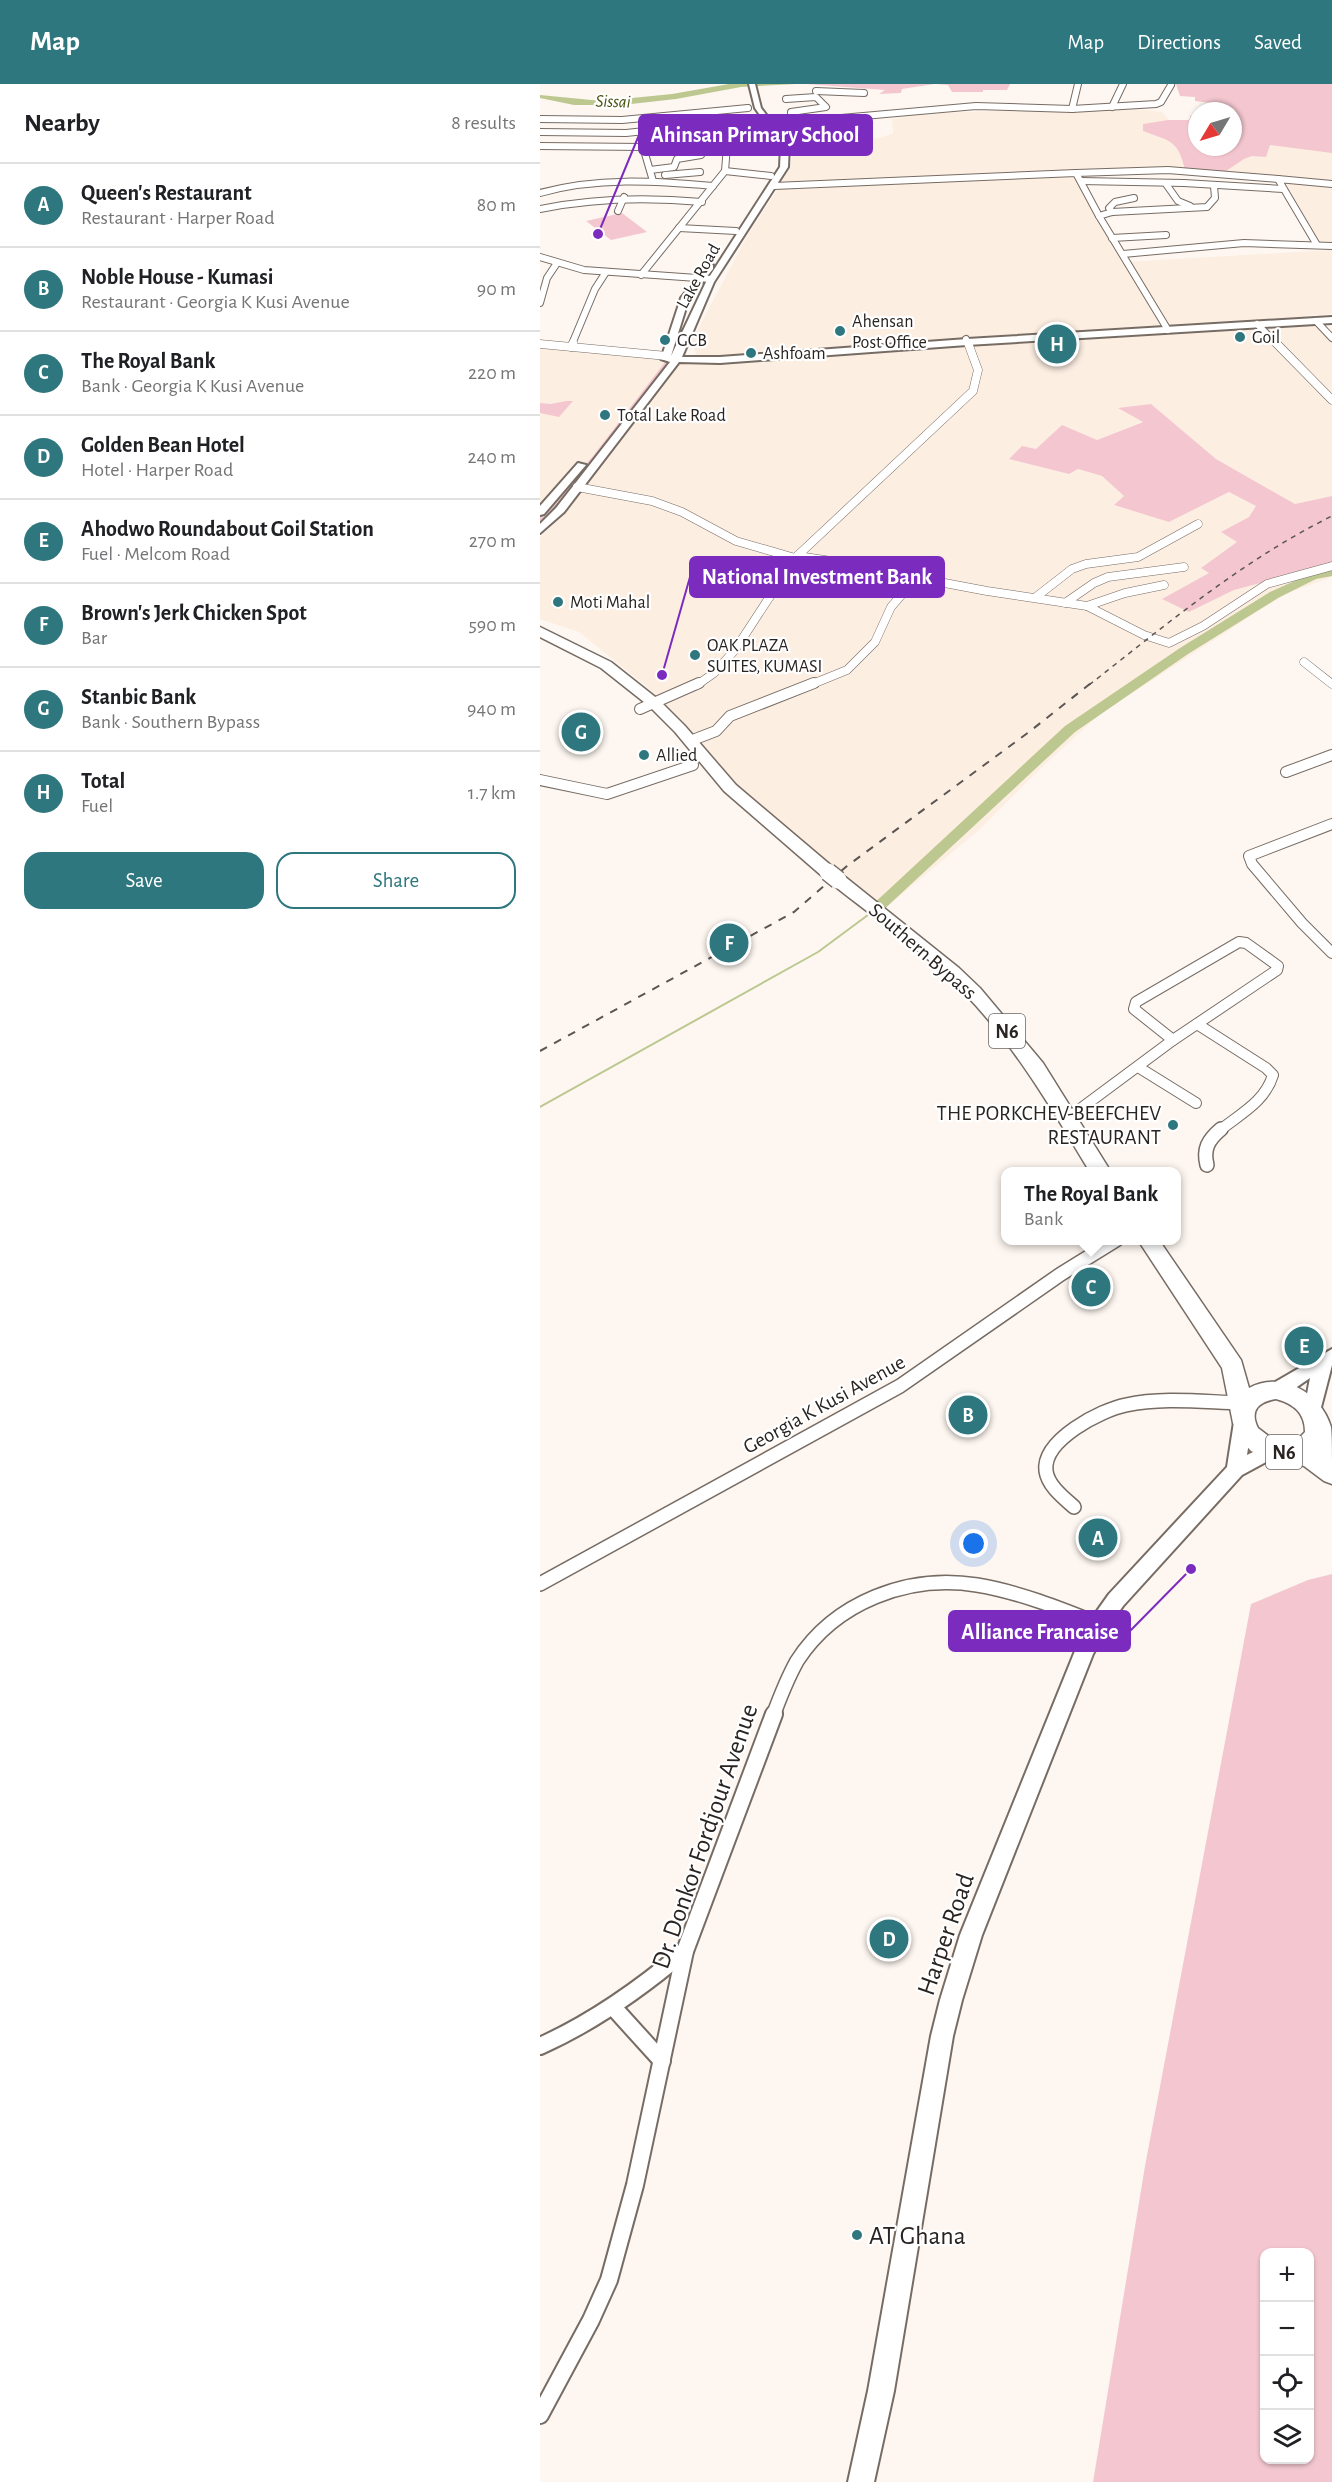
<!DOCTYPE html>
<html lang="en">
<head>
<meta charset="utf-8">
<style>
  :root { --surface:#fff; --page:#f2f2f2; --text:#202124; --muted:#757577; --line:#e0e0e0; --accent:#2e777e }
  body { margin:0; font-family:"Alegreya Sans",sans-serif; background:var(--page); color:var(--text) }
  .controls { position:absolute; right:18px; bottom:18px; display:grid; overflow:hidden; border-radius:12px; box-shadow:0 2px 4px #0004 }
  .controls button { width:54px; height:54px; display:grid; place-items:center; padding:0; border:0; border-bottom:2px solid var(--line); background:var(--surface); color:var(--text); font:30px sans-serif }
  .compass { position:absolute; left:648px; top:18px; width:54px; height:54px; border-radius:50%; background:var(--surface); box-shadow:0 2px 4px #0004; rotate:232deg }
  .you { position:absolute; left:434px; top:1460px; width:21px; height:21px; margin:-15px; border:4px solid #fff; border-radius:50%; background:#1a73e8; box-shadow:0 0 0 9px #1a73e833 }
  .badge { display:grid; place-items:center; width:39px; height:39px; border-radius:50%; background:var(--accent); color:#fff; font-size:20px; font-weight:700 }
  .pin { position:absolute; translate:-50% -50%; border:3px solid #fff; box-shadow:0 2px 6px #0006 }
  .popup { position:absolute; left:461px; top:1083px; width:180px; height:78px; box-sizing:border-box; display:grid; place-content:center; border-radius:12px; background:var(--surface); filter:drop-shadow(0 2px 4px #0005); font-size:20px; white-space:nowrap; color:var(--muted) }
  .popup b { font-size:22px; color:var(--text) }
  .popup::after { content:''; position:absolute; left:50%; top:100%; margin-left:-12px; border:12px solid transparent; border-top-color:var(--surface) }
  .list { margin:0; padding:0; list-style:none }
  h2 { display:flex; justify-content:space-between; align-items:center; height:78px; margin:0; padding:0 24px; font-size:26px }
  h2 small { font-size:20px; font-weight:400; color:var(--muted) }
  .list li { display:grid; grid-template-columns:39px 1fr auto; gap:18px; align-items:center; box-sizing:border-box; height:84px; padding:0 24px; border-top:2px solid var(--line) }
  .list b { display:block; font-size:22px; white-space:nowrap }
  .list p { margin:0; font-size:20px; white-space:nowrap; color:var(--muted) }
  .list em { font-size:20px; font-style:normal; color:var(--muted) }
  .actions { display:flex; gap:12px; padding:18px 24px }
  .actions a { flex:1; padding:14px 0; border:2px solid var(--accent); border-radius:18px; text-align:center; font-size:21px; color:var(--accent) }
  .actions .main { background:var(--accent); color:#fff }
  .icon { flex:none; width:33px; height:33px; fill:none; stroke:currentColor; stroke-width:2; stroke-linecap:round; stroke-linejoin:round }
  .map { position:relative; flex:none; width:792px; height:2398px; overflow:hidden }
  header { display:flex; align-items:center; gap:36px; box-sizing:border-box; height:84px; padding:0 30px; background:var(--accent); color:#fff }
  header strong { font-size:28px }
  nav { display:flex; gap:33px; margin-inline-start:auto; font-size:21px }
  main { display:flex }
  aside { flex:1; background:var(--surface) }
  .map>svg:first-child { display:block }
  .built { fill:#fdeee2 }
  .green { fill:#f4c7d0; fill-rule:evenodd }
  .water { fill:#bcc88f }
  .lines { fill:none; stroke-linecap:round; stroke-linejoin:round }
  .stream { stroke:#bcc88f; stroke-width:2 }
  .river { fill:#bcc88f; fill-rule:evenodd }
  .street-far4-casing { stroke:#776c64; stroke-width:8 }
  .street-far3-casing { stroke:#776c64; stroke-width:9 }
  .street-far2-casing { stroke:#776c64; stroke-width:12 }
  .street-far1-casing { stroke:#776c64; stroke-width:16 }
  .street-casing { stroke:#776c64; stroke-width:20 }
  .secondary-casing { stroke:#776c64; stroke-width:4 }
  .highway-casing { stroke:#776c64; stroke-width:3 }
  .street-far4 { stroke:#fff; stroke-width:6 }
  .street-far3 { stroke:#fff; stroke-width:8 }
  .street-far2 { stroke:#fff; stroke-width:10 }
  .street-far1 { stroke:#fff; stroke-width:13 }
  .street { stroke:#fff; stroke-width:16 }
  .secondary { fill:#fff; fill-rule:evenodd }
  .highway { fill:#fff; fill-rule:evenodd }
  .rail-far1 { stroke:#5b5652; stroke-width:1.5; stroke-dasharray:5 5; stroke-linecap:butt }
  .rail { stroke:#5b5652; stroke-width:2; stroke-dasharray:8 8; stroke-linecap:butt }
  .highway-bridge-casing { stroke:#776c64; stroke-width:20; stroke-linecap:butt }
  .highway-bridge { stroke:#fff; stroke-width:17 }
  .poi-dot { fill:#2e777e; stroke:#fff; stroke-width:2 }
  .labels { text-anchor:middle; stroke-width:4.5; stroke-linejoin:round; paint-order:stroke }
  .far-water-label { font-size:18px; font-style:italic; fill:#485212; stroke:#fff }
  .far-street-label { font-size:18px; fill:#292421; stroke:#fff }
  .far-poi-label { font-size:18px; fill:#292421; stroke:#fff; text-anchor:start }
  .shield { fill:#fff; stroke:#696664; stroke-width:1.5 }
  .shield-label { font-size:20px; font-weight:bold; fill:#292421 }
  .street-label { font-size:21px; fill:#292421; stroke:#fff }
  .poi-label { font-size:21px; fill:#292421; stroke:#fff; text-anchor:end }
  .near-street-label { font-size:26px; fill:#292421; stroke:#fff }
  .near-poi-label { font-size:26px; fill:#292421; stroke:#fff; text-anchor:start }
  .leader { fill:none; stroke:#7b2cbf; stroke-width:2 }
  .callout-dot { fill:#7b2cbf; stroke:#fff; stroke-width:2 }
  .callout { fill:#7b2cbf; stroke:#7b2cbf; stroke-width:2 }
  .callout-label { font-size:22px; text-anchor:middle; font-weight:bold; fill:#fff }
</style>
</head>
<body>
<header>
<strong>Map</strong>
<nav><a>Map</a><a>Directions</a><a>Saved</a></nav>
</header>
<main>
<aside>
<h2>Nearby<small>8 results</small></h2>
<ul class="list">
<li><span class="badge">A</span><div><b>Queen's Restaurant</b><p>Restaurant · Harper Road</p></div><em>80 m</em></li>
<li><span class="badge">B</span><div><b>Noble House - Kumasi</b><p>Restaurant · Georgia K Kusi Avenue</p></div><em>90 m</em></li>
<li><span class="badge">C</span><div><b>The Royal Bank</b><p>Bank · Georgia K Kusi Avenue</p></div><em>220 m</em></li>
<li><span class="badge">D</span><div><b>Golden Bean Hotel</b><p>Hotel · Harper Road</p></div><em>240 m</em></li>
<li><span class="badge">E</span><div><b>Ahodwo Roundabout Goil Station</b><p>Fuel · Melcom Road</p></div><em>270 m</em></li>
<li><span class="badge">F</span><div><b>Brown's Jerk Chicken Spot</b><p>Bar</p></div><em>590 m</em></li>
<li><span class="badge">G</span><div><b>Stanbic Bank</b><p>Bank · Southern Bypass</p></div><em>940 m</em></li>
<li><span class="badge">H</span><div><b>Total</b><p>Fuel</p></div><em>1.7 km</em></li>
</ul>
<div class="actions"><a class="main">Save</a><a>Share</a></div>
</aside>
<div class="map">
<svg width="792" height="2398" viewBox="0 0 792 2398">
  <rect width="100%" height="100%" fill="#fef7f1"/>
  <path class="built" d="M 636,0 L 792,0 L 792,159 L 781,160 L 742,93 L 687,89 L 533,88 L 584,178 L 792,166 L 792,230 L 765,232 L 792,259 L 792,412 L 755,420 L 676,375 L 611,320 L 580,325 L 603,337 L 557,356 L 522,342 L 496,366 L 537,385 L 562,392 L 584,412 L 574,421 L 629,438 L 690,408 L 717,422 L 709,433 L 682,448 L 698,458 L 661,484 L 669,489 L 623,515 L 649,528 L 694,506 L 792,480 L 792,493 L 748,509 L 717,528 L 559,631 L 501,684 L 439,746 L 342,827 L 222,728 L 178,683 L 133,628 L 107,603 L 39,548 L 0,535 L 0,453 L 21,433 L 0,428 L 0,263 L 158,279 L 152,256 L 209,149 L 238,105 L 250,82 L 253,70 L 287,68 L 294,58 L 340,54 L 353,49 L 352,35 L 380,30 L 450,27 L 596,25 L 622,28 L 629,36 L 649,36 L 651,31 L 657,31 L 657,63 L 693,63 L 693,27 L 674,27 L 671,19 L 655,17 L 655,13 L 640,12 Z"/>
  <g class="green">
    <path d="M 266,0 L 470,0 L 467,6 L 443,6 L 443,8 L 412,8 L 408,1 L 395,0 L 362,5 L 361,9 L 339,10 L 345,6 Z"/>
    <path d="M 636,0 L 792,0 L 792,69 L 730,61 L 726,73 L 712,72 L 704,75 L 683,89 L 645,86 C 638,55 629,57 603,47 L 603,40 L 628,36 L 649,36 L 651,31 L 657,31 L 657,63 L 693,63 L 693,27 L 674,27 L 671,19 L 655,17 L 655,13 L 640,12 Z"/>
    <path d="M 82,129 L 107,148 L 71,156 L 46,137 Z"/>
    <path d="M 129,277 L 132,278 L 0,442 L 0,431 L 53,372 L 125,278 Z"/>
    <path d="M 26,317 L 33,317 L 19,333 L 0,329 L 0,319 L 11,320 Z"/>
    <path d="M 611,320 L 676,375 L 755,420 L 792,412 L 792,480 L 694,506 L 649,528 L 622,515 L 669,489 L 661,484 L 697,458 L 681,448 L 709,433 L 716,422 L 689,408 L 629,438 L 574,421 L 584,412 L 562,392 L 538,385 L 529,390 L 469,375 L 482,362 L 496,365 L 522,341 L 557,356 L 603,338 L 578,324 Z"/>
    <path d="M 792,1490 L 792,2398 L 553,2398 L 605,2082 L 711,1520 L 768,1496 ZM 724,2168 L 770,2168 L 770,2376 L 724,2376 Z"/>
  </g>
  <path class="water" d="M 189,0 L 256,0 L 201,3 L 136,15 L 82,21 L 34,21 L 0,14 L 0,11 L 62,17 L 132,10 Z"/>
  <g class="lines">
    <path class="stream" d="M 0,1023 L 278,868 L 332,828"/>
    <path class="river" d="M 792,484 L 792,492 L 776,495 L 738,514 L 648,570 L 535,648 L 340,829 L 330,829 L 328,826 L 330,823 L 525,642 L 640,564 L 730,508 L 768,491 Z"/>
    <defs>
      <g id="street-far4">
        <path d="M 276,7 L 324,9"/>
        <path d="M 246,15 L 276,13 L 286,23 L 251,28 L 251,38"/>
        <path d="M 572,23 L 583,0"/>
        <path d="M 532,25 L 616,20 L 621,18 L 631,1"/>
        <path d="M 0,35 L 82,36 L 208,24"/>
        <path d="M 222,41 L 436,22 L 532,25 L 538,0"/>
        <path d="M 0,48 L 86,49 L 218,35"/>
        <path d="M 181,54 L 229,49"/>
        <path d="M 0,62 L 103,63"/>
        <path d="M 110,86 L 134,83 L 137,75 L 161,71"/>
        <path d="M 185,87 L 231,92"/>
        <path d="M 536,89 L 628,86 L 738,95"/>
        <path d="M 125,91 L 160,88"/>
        <path d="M 113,97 L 103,63 L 179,52"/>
        <path d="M 541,97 L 644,99 L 743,105"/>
        <path d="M 626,100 L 638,117 L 650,122"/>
        <path d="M 234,102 L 536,89 L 559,132 L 628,246"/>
        <path d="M 0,109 C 57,93 114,97 173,102"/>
        <path d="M 0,125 C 54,114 107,113 162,118"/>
        <path d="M 78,127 L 84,113"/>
        <path d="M 572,128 L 569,124 L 575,118 L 594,114"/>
        <path d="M 559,132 L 572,128 L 667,123 L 675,114 L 674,102"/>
        <path d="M 139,144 L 196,147"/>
        <path d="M 572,154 L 626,151"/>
        <path d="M 777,161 L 738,95 L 792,100"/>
        <path d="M 583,170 L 704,159 L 792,162"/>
        <path d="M 0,173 L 44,186 L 171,195"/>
        <path d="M 101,191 L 185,87 L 187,62 L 168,41"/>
        <path d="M 0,219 L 7,194 L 17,179"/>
        <path d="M 776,237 L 792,254"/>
        <path d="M 717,240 L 737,260"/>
        <path d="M 426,255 L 428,260"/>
        <path d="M 0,260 L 3,260"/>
        <path d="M 32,260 L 55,205 L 66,188"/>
      </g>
      <g id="street-far3">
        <path d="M 736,259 L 792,316"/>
        <path d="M 0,260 L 127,272"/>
        <path d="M 31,263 L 33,259"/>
        <path d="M 37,403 L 112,417 L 142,428 L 196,457 L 255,474"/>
        <path d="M 258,472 L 364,488 L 394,497 L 447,507 L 547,522 L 585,509 L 624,501"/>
        <path d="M 496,513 L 532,485 L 546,480 L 598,473 L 658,440"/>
        <path d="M 525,519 L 554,499 L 568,493 L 644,483"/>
        <path d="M 547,522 L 604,551 L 629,559 L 663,542 L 727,500 L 792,482"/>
        <path d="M 764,578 L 792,600"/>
        <path d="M 157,601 L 174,589 L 195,566 L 255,474 L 433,307 L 438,286 L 428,259"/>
        <path d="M 270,601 L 307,586 L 335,558 L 351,523 L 378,492"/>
      </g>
      <g id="street-far2">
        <path d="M 100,625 L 159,599"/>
        <path d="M 150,657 L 176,647 L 190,632 L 274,599"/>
        <path d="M 746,688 L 792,671"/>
        <path d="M 0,696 L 67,710 L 153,681"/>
        <path d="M 792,740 L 709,772 L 712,780 L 762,839 L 792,869"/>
        <path d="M 699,858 L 706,859 L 738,882 L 737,886 L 633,956 L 594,925 L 596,918 Z"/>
        <path d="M 657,940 L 726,984 L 733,991 C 725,1018 700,1030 679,1047"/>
        <path d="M 598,983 L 656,1019"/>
        <path d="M 528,1034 L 633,956"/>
      </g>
      <g id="street-far1">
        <path d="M 667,1081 C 663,1065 668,1056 681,1045"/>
        <path d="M 534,1423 C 524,1414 508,1402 506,1387 C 502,1356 561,1326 586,1321 C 623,1313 663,1318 701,1319"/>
        <path d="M 0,1500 L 360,1302 L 521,1190 L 576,1156"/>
        <path d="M 233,1632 C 240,1613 247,1595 257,1577 C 295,1518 368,1490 437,1501 C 479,1508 519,1524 559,1540"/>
      </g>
      <g id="street">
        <path d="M 74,1924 L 122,1977"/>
        <path d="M 0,1962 C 54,1938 100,1905 145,1867"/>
        <path d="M 0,2331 L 51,2236 L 69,2196 L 95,2101 L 145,1867 L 234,1630"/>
      </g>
      <g id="secondary">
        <path d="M 209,0 L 215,0 L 221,24 L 249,61 L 248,83 L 174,198 L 142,273 L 180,273 L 427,255 L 792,233 L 792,239 L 427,261 L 180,279 L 139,278 L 24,428 L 0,449 L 0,440 L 16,424 L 130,278 L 121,275 L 141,214 L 167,181 L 173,181 L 173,185 L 149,214 L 131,272 L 166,198 L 240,83 L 241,61 L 215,24 Z"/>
        <path d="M 38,379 L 46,381 L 4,430 L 0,431 L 0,422 Z"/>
        <path d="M 792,1265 L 792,1281 L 779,1331 L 773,1333 L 767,1331 L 764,1326 L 770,1294 C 759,1301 743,1316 730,1311 L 727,1306 L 730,1301 Z"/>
        <path d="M 703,1331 L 709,1333 L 712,1338 L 707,1371 L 733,1358 L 739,1361 L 742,1366 L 739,1371 L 702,1391 L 583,1522 L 566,1546 L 553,1570 L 442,1851 L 422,1916 L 413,1952 L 354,2307 L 334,2398 L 308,2398 L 328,2307 L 391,1952 L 400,1916 L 420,1851 L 535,1567 L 552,1534 L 569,1510 L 687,1383 L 694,1338 L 697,1333 Z"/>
      </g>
      <g id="highway">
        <path d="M 0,543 L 71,578 L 119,616 L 145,642 L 196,701 L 294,784 L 296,788 L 294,792 L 282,792 L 184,707 L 135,648 L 109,622 L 61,584 L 0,553 Z"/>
        <path d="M 298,791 L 304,792 L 419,884 L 440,904 L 503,979 L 571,1088 L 550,1088 C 513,1027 476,963 426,911 C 387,870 337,836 292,800 L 290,796 L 292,792 Z"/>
        <path d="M 598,1156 L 619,1156 L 701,1276 L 709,1304 C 742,1286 781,1309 791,1343 C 792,1353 792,1366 792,1377 L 790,1376 L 792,1377 L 792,1400 L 784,1397 L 764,1382 L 725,1373 L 711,1367 L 702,1357 L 693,1339 L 682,1284 ZM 736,1315 C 754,1320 765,1329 765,1348 L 756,1357 L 735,1357 L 718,1344 C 709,1326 719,1318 736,1315 Z"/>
      </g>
    </defs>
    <use href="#street-far4" class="street-far4-casing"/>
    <use href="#street-far3" class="street-far3-casing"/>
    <use href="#street-far2" class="street-far2-casing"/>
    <use href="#street-far1" class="street-far1-casing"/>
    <use href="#street" class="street-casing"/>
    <use href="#secondary" class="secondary-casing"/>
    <use href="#highway" class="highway-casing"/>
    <use href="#street-far4" class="street-far4"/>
    <use href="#street-far3" class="street-far3"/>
    <use href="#street-far2" class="street-far2"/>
    <use href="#street-far1" class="street-far1"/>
    <use href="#street" class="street"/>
    <use href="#secondary" class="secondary"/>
    <use href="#highway" class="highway"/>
    <path class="rail-far1" d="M 549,601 C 627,540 703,476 792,432"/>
    <path class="rail" d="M 0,967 L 254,828 L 307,782 L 489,648 L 551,599"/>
    <defs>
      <path id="highway-bridge" d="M 288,788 L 298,796"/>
    </defs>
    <use href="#highway-bridge" class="highway-bridge-casing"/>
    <use href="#highway-bridge" class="highway-bridge"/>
  </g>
  <g class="poi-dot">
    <circle cx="300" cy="247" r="6"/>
    <circle cx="700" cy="253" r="6"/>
    <circle cx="125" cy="256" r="6"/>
    <circle cx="211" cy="269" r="6"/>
    <circle cx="65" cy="331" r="6"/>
    <circle cx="18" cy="518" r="6"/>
    <circle cx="155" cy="571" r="6"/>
    <circle cx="104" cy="671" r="6"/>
    <circle cx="633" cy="1041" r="6"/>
    <circle cx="317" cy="2151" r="6"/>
  </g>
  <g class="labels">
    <g class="far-water-label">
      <text transform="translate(73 17) rotate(2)" y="6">Sissai</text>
    </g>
    <g class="far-street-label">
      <text transform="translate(158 192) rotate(-61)" y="6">Lake Road</text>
    </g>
    <g class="far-poi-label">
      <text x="312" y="243">Ahensan<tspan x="312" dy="21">Post Office</tspan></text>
      <text x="712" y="259">Goil</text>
      <text x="137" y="262">GCB</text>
      <text x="223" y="275">Ashfoam</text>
      <text x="77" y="337">Total Lake Road</text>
      <text x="30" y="524">Moti Mahal</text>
      <text x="167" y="567">OAK PLAZA<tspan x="167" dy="21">SUITES, KUMASI</tspan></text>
      <text x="116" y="677">Allied</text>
    </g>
    <g class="shield">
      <rect x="449" y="930" width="36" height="34" rx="4.5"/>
      <rect x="726" y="1351" width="36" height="34" rx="4.5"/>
    </g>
    <g class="shield-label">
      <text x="467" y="954">N6</text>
      <text x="744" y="1375">N6</text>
    </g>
    <g class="street-label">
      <text transform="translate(383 867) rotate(41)" y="7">Southern Bypass</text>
      <text transform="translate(284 1320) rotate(-29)" y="7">Georgia K Kusi Avenue</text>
    </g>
    <g class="poi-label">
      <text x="621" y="1036">THE PORKCHEV-BEEFCHEV<tspan x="621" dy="24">RESTAURANT</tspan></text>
    </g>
    <g class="near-street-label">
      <text transform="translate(164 1752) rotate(-71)" y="9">Dr. Donkor Fordjour Avenue</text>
      <text transform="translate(405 1850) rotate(-71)" y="9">Harper Road</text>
    </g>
    <g class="near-poi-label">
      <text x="329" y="2160">AT Ghana</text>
    </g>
  </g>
  <path class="leader" d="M58 150L99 51M122 591L150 493M651 1485L590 1547"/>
  <g class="callout-dot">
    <circle cx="58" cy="150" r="6"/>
    <circle cx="122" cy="591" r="6"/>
    <circle cx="651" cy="1485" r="6"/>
  </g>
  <g class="callout">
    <rect x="99" y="31" width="233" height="40" rx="6"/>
    <rect x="150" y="473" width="254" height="40" rx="6"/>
    <rect x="409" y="1527" width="181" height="40" rx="6"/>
  </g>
  <g class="callout-label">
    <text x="215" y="58">Ahinsan Primary School</text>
    <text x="277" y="500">National Investment Bank</text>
    <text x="500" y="1555">Alliance Francaise</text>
  </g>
</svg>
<div class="controls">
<button>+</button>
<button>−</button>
<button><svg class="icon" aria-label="locate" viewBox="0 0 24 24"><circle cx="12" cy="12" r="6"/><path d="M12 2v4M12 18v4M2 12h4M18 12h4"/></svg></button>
<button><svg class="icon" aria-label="layers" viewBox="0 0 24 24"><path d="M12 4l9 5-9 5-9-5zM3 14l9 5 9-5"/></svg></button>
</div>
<svg class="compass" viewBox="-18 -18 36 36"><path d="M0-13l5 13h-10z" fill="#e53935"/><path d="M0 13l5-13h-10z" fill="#757577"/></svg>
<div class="you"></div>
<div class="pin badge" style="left:558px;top:1454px">A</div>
<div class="pin badge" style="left:428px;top:1331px">B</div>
<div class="pin badge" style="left:551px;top:1203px">C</div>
<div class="popup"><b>The Royal Bank</b>Bank</div>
<div class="pin badge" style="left:349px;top:1855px">D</div>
<div class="pin badge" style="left:764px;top:1262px">E</div>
<div class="pin badge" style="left:189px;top:859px">F</div>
<div class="pin badge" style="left:41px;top:648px">G</div>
<div class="pin badge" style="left:517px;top:260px">H</div>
</div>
</main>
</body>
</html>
